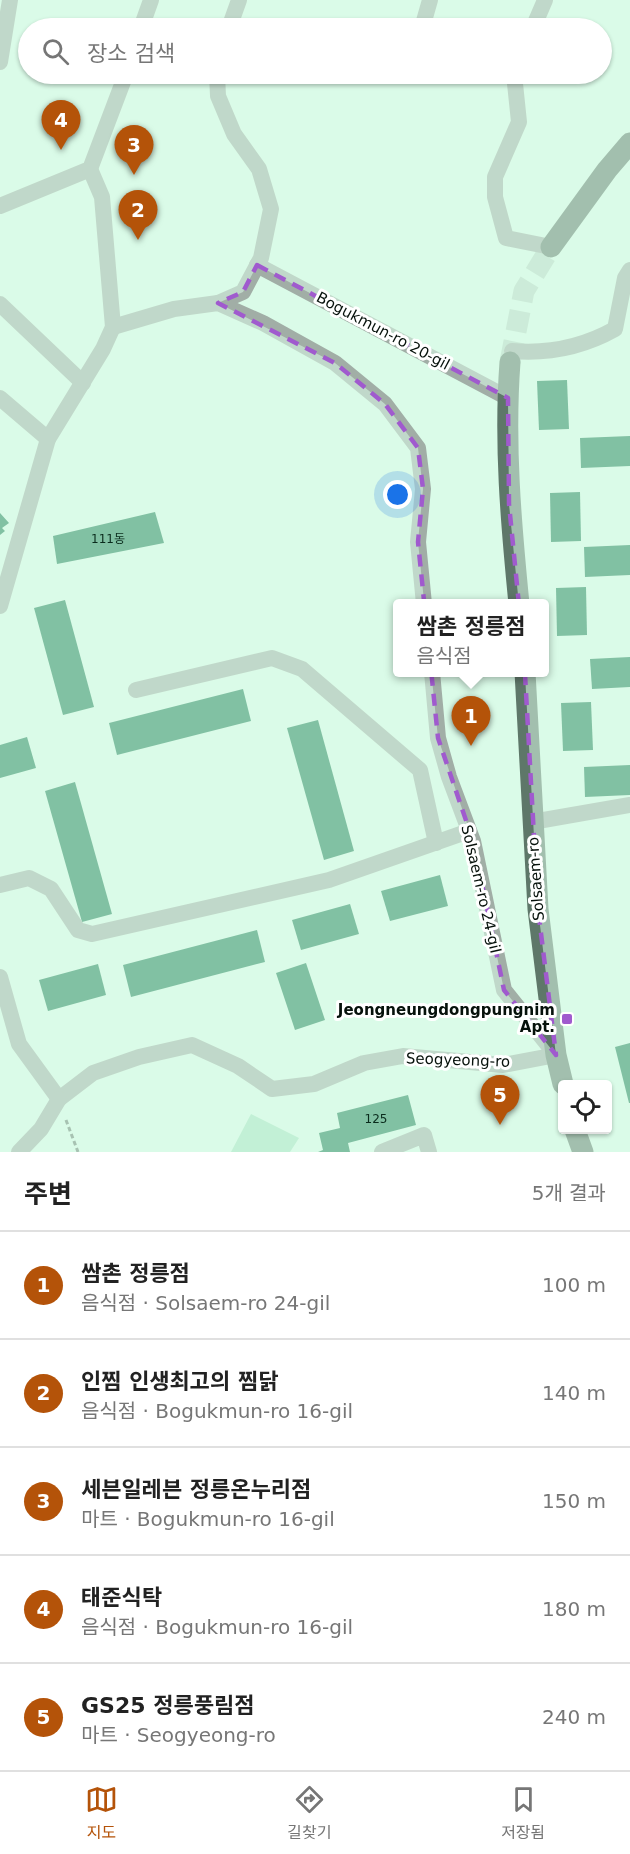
<!DOCTYPE html>
<html lang="ko">
<head>
<meta charset="utf-8">
<style>
  :root { --surface:#fff; --page:#f6f6f6; --text:#222; --muted:#767676; --line:#e0e0e0; --accent:#b45309 }
  body { margin:0; font-family:"DejaVu Sans","Noto Sans KR",sans-serif; background:var(--page); color:var(--text) }
  .controls { position:absolute; right:18px; bottom:18px; display:grid; overflow:hidden; border-radius:6px; box-shadow:0 2px 4px #0004 }
  .controls button { width:54px; height:54px; display:grid; place-items:center; padding:0; border:0; border-bottom:2px solid var(--line); background:var(--surface); color:var(--text); font:30px sans-serif }
  .you { position:absolute; left:398px; top:495px; width:21px; height:21px; margin:-15px; border:4px solid #fff; border-radius:50%; background:#1a73e8; box-shadow:0 0 0 9px #1a73e833 }
  .badge { display:grid; place-items:center; width:39px; height:39px; border-radius:50%; background:var(--accent); color:#fff; font-size:20px; font-weight:700 }
  .pin { position:absolute; translate:-50% -50px; filter:drop-shadow(0 2px 3px #0008) }
  .pin::after { content:''; position:absolute; top:32px; width:21px; height:18px; background:inherit; clip-path:polygon(0 0,100% 0,50% 100%) }
  .popup { position:absolute; left:393px; top:599px; width:156px; height:78px; box-sizing:border-box; display:grid; place-content:center; border-radius:6px; background:var(--surface); filter:drop-shadow(0 2px 4px #0005); font-size:20px; white-space:nowrap; color:var(--muted) }
  .popup b { font-size:22px; color:var(--text) }
  .popup::after { content:''; position:absolute; left:50%; top:100%; margin-left:-12px; border:12px solid transparent; border-top-color:var(--surface) }
  .list { margin:0; padding:0; list-style:none }
  h2 { display:flex; justify-content:space-between; align-items:center; height:78px; margin:0; padding:0 24px; font-size:26px }
  h2 small { font-size:20px; font-weight:400; color:var(--muted) }
  .list li { display:grid; grid-template-columns:39px 1fr auto; gap:18px; align-items:center; box-sizing:border-box; height:108px; padding:0 24px; border-top:2px solid var(--line) }
  .list b { display:block; font-size:22px; white-space:nowrap }
  .list p { margin:0; font-size:20px; white-space:nowrap; color:var(--muted) }
  .list em { font-size:20px; font-style:normal; color:var(--muted) }
  .icon { flex:none; width:33px; height:33px; fill:none; stroke:currentColor; stroke-width:2; stroke-linecap:round; stroke-linejoin:round }
  .map { position:relative; flex:none; width:630px; height:1152px; overflow:hidden }
  .search { position:absolute; background:var(--surface); box-shadow:0 2px 4px #0004; left:18px; right:18px; top:18px; height:66px; display:flex; align-items:center; gap:15px; box-sizing:border-box; padding:0 21px; border-radius:33px; color:var(--muted); font-size:22px }
  .sheet { height:618px; background:var(--surface) }
  nav { display:flex; justify-content:space-around; align-items:center; box-sizing:border-box; height:84px; border-top:2px solid var(--line); background:var(--surface); font-size:16px; color:var(--muted) }
  nav a { display:grid; justify-items:center; gap:3px }
  nav .on { color:var(--accent) }
  .map>svg:first-child { display:block }
  .green { fill:#a4e2c0 }
  .building { fill:#167a51 }
  .lines { fill:none; stroke-linecap:round; stroke-linejoin:round }
  .major-tunnel { stroke:#bad8c7; stroke-width:21; stroke-dasharray:21 10; stroke-linecap:butt }
  .path { stroke:#687d71; stroke-width:3; stroke-dasharray:4.5 3; stroke-linecap:butt }
  .minor { stroke:#a1aea6; stroke-width:16 }
  .major { stroke:#5e7769; stroke-width:21 }
  .marked { fill:none; stroke:#a05ace; stroke-width:4.5; stroke-dasharray:12 8; stroke-linejoin:round }
  .poi-dot { fill:#a05ace; stroke:#fff; stroke-width:2 }
  .labels { text-anchor:middle; stroke-width:6; stroke-linejoin:round; paint-order:stroke }
  .number-label { font-size:12px; fill:#0a2b1c }
  .street-label { font-size:15px; fill:#06110b; stroke:#fff }
  .poi-label { font-size:15px; font-weight:bold; fill:#06110b; stroke:#fff; text-anchor:end }
</style>
</head>
<body>
<div class="map">
<svg width="630" height="1152" viewBox="0 0 630 1152">
  <rect width="100%" height="100%" fill="#dafbe8"/>
  <path class="green" d="M 251,1114 L 299,1138 L 290,1152 L 231,1152 Z"/>
  <g class="building">
    <path d="M 567,380 L 569,429 L 539,430 L 537,381 Z"/>
    <path d="M 630,436 L 630,466 L 581,468 L 580,438 Z"/>
    <path d="M 580,492 L 581,541 L 551,542 L 550,493 Z"/>
    <path d="M 155,512 L 164,543 L 57,564 L 53,536 Z"/>
    <path d="M 0,513 L 9,523 L 2,528 L 5,531 L 0,535 Z"/>
    <path d="M 630,545 L 630,575 L 585,577 L 584,547 Z"/>
    <path d="M 586,587 L 587,635 L 557,636 L 556,588 Z"/>
    <path d="M 65,600 L 94,707 L 63,715 L 34,608 Z"/>
    <path d="M 630,657 L 630,687 L 592,689 L 590,659 Z"/>
    <path d="M 243,689 L 251,721 L 117,755 L 109,723 Z"/>
    <path d="M 591,702 L 593,750 L 563,751 L 561,703 Z"/>
    <path d="M 318,720 L 354,851 L 324,860 L 287,728 Z"/>
    <path d="M 27,737 L 36,768 L 0,778 L 0,745 Z"/>
    <path d="M 630,765 L 630,795 L 585,797 L 584,767 Z"/>
    <path d="M 75,782 L 112,914 L 82,922 L 45,791 Z"/>
    <path d="M 440,875 L 448,906 L 390,921 L 381,891 Z"/>
    <path d="M 350,904 L 359,934 L 301,950 L 292,920 Z"/>
    <path d="M 257,930 L 265,962 L 131,997 L 123,965 Z"/>
    <path d="M 306,963 L 325,1020 L 295,1030 L 276,973 Z"/>
    <path d="M 98,964 L 106,995 L 48,1011 L 39,980 Z"/>
    <path d="M 630,1043 L 630,1103 L 629,1103 L 615,1047 Z"/>
    <path d="M 408,1095 L 416,1125 L 348,1143 L 350,1152 L 318,1152 L 323,1150 L 319,1133 L 340,1128 L 337,1113 Z"/>
  </g>
  <g class="lines">
    <path class="major-tunnel" d="M 510,362 L 524,291 L 551,247"/>
    <path class="path" d="M 66,1120 L 78,1152"/>
    <g class="minor">
      <path d="M 141,28 L 151,0"/>
      <path d="M 229,28 L 239,0"/>
      <path d="M 422,28 L 430,0"/>
      <path d="M 533,28 L 545,0"/>
      <path d="M 0,62 L 10,0"/>
      <path d="M 217,74 L 218,96 L 234,134 L 259,169 L 271,209 L 261,258 L 243,292 L 218,303"/>
      <path d="M 514,74 L 519,122 L 495,177 L 495,197 L 506,238 L 551,247"/>
      <path d="M 0,206 L 90,169 L 126,74"/>
      <path d="M 257,265 L 508,398"/>
      <path d="M 0,304 L 83,383"/>
      <path d="M 113,327 L 174,309 L 218,303 L 263,323 L 335,363 L 385,404 L 418,448 L 423,489 L 418,542 L 424,604"/>
      <path d="M 512,351 C 548,354 583,347 615,329 L 625,278 L 630,270"/>
      <path d="M 0,398 L 48,439"/>
      <path d="M 0,606 L 48,439 L 103,349 L 113,327 L 102,197 L 90,169"/>
      <path d="M 136,690 L 272,658 L 302,669 L 420,770 L 436,843"/>
      <path d="M 532,822 L 630,805"/>
      <path d="M 0,885 L 29,878 L 51,889 L 78,930 L 92,934 L 329,880 L 469,831"/>
      <path d="M 0,977 L 19,1044 L 59,1099 L 93,1073 L 139,1057 L 192,1045 L 238,1066 L 272,1089 L 314,1084 L 364,1063 L 403,1056 L 503,1065 L 556,1055 L 504,990 L 473,841 L 449,777 L 438,738 L 432,672"/>
      <path d="M 19,1152 L 41,1129 L 59,1099"/>
      <path d="M 382,1152 L 424,1135 L 429,1152"/>
    </g>
    <g class="major">
      <path d="M 551,247 L 607,170 L 630,143"/>
      <path d="M 510,362 C 504,443 511,523 519,604"/>
      <path d="M 525,672 L 538,909 L 556,1055 L 563,1084"/>
      <path d="M 575,1130 L 583,1152"/>
    </g>
  </g>
  <path d="M0 0H630V1152H0ZM 257,265 L 508,398 L 509,504 L 524,656 L 538,909 L 556,1055 L 504,990 L 473,841 L 438,738 L 418,542 L 423,489 L 418,448 L 385,404 L 335,363 L 218,303 L 243,292 Z" fill="#dafbe8" fill-opacity=".55" fill-rule="evenodd"/>
  <path class="marked" d="M 257,265 L 508,398 L 509,504 L 524,656 L 538,909 L 556,1055 L 504,990 L 473,841 L 438,738 L 418,542 L 423,489 L 418,448 L 385,404 L 335,363 L 218,303 L 243,292 Z"/>
  <rect class="poi-dot" x="561" y="1013" width="12" height="12" rx="3"/>
  <g class="labels">
    <g class="number-label">
      <text x="108" y="543">111동</text>
      <text x="376" y="1123">125</text>
    </g>
    <g class="street-label">
      <text transform="translate(383 331) rotate(28)" y="5">Bogukmun-ro 20-gil</text>
      <text transform="translate(536 879) rotate(-94)" y="5">Solsaem-ro</text>
      <text transform="translate(481 889) rotate(77)" y="5">Solsaem-ro 24-gil</text>
      <text transform="translate(458 1060) rotate(2)" y="5">Seogyeong-ro</text>
    </g>
    <g class="poi-label">
      <text x="555" y="1015">Jeongneungdongpungnim<tspan x="555" dy="17">Apt.</tspan></text>
    </g>
  </g>
</svg>
<div class="controls">
<button><svg class="icon" aria-label="locate" viewBox="0 0 24 24"><circle cx="12" cy="12" r="6"/><path d="M12 2v4M12 18v4M2 12h4M18 12h4"/></svg></button>
</div>
<div class="you"></div>
<div class="pin badge" style="left:471px;top:746px">1</div>
<div class="popup"><b>쌈촌 정릉점</b>음식점</div>
<div class="pin badge" style="left:138px;top:240px">2</div>
<div class="pin badge" style="left:134px;top:175px">3</div>
<div class="pin badge" style="left:61px;top:150px">4</div>
<div class="pin badge" style="left:500px;top:1125px">5</div>
<div class="search"><svg class="icon" aria-label="search" viewBox="0 0 24 24"><circle cx="10" cy="10" r="6"/><path d="M15 15l6 6"/></svg>장소 검색</div>
</div>
<section class="sheet">
<h2>주변<small>5개 결과</small></h2>
<ul class="list">
<li><span class="badge">1</span><div><b>쌈촌 정릉점</b><p>음식점 · Solsaem-ro 24-gil</p></div><em>100 m</em></li>
<li><span class="badge">2</span><div><b>인찜 인생최고의 찜닭</b><p>음식점 · Bogukmun-ro 16-gil</p></div><em>140 m</em></li>
<li><span class="badge">3</span><div><b>세븐일레븐 정릉온누리점</b><p>마트 · Bogukmun-ro 16-gil</p></div><em>150 m</em></li>
<li><span class="badge">4</span><div><b>태준식탁</b><p>음식점 · Bogukmun-ro 16-gil</p></div><em>180 m</em></li>
<li><span class="badge">5</span><div><b>GS25 정릉풍림점</b><p>마트 · Seogyeong-ro</p></div><em>240 m</em></li>
</ul>
</section>
<nav>
<a class="on"><svg class="icon" aria-label="map" viewBox="0 0 24 24"><path d="M3 6l6-2 6 2 6-2v14l-6 2-6-2-6 2zM9 4v14M15 6v14"/></svg>지도</a>
<a><svg class="icon" aria-label="directions" viewBox="0 0 24 24"><path d="M12 3l9 9-9 9-9-9zM9 14v-3h6M13 9l2 2-2 2"/></svg>길찾기</a>
<a><svg class="icon" aria-label="saved" viewBox="0 0 24 24"><path d="M7 4h10v16l-5-4-5 4z"/></svg>저장됨</a>
</nav>
</body>
</html>
